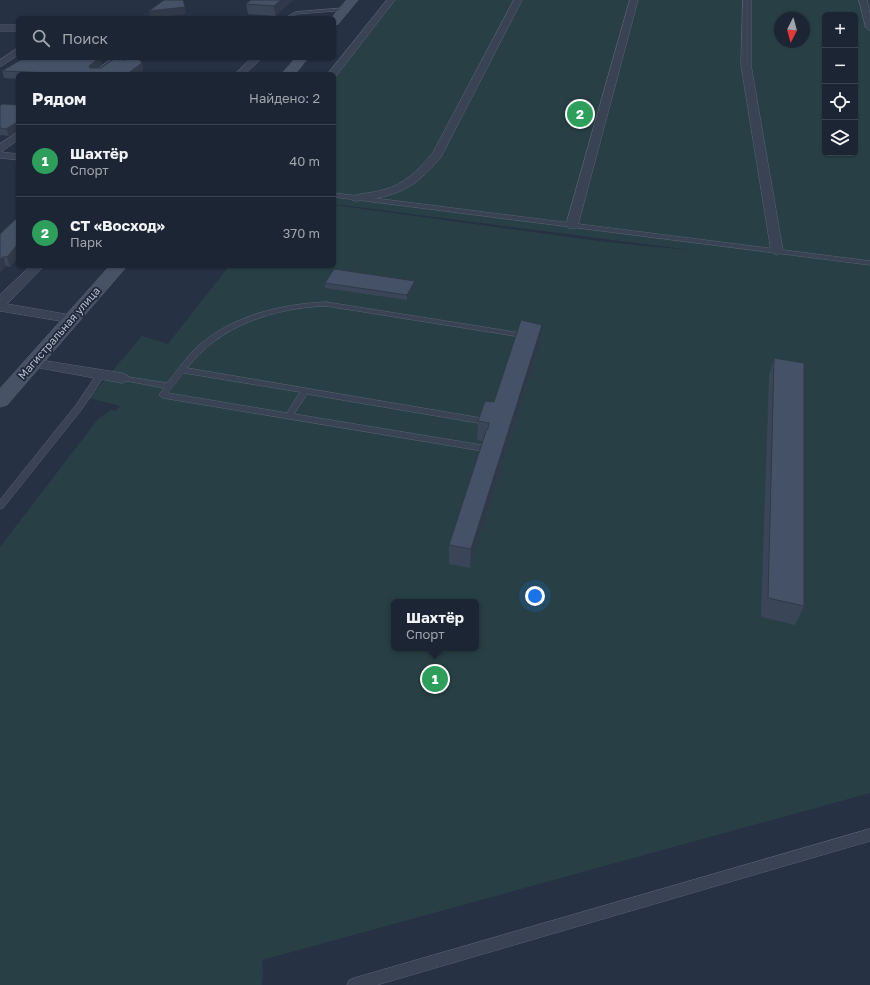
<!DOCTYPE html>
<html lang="ru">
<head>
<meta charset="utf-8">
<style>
  :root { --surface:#1c2533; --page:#252d3b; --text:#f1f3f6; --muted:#a0a5ac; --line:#3a424e; --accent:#db2777 }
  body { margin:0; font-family:"Golos Text",sans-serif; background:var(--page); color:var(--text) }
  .controls { position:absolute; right:12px; top:12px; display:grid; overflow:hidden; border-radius:6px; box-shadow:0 1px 3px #0004 }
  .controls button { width:36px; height:36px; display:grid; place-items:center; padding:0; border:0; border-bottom:1px solid var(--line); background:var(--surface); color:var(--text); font:20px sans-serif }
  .compass { position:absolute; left:774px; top:12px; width:36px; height:36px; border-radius:50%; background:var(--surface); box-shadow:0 1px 3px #0004; rotate:186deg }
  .you { position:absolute; left:535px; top:596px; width:14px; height:14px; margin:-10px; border:3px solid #fff; border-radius:50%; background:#1a73e8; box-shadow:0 0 0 6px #1a73e833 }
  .badge { display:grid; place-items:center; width:26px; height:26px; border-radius:50%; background:var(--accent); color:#fff; font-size:13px; font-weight:700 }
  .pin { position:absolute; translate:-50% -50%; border:2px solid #fff; box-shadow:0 1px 4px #0006 }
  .popup { position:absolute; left:391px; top:599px; width:88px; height:52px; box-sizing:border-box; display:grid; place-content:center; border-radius:6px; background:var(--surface); filter:drop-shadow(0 1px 3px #0005); font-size:13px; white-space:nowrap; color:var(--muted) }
  .popup b { font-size:15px; color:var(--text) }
  .popup::after { content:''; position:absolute; left:50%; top:100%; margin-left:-8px; border:8px solid transparent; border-top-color:var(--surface) }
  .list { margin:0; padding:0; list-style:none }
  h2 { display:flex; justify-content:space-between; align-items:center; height:52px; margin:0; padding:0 16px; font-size:17px }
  h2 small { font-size:13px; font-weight:400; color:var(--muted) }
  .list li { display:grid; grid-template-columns:26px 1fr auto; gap:12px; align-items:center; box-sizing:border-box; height:72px; padding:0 16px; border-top:1px solid var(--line) }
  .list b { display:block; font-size:15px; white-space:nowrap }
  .list p { margin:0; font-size:13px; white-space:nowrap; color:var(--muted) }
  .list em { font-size:13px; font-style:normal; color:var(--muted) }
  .icon { flex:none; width:22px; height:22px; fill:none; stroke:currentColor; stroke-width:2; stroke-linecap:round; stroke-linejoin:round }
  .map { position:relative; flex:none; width:870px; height:985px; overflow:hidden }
  .search { position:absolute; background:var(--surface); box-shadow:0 1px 3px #0004; left:16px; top:16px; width:320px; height:44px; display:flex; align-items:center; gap:10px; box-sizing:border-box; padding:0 14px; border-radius:6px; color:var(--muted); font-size:15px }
  .panel { position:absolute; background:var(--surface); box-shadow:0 1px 3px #0004; left:16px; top:72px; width:320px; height:196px; border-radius:6px }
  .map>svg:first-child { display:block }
  .green { fill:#284045; fill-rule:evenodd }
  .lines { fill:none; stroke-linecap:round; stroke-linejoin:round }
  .lane-casing { stroke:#586171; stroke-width:1 }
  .street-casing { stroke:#586171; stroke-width:1 }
  .secondary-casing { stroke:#586171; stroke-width:1 }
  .lane { fill:#3a4353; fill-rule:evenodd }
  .street { fill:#3a4353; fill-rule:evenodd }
  .secondary { fill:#485266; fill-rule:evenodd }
  .wall { fill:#3a4658 }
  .shaded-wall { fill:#303947 }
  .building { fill:#445166; stroke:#303947 }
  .labels { text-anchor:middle; stroke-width:3.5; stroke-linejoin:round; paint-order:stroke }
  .street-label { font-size:11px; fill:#b7bfcd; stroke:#1f2839 }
</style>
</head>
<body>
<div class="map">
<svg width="870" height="985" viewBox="0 0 870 985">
  <rect width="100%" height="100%" fill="#263144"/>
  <path class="green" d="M 386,0 L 870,0 L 870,793 L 262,960 L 263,975 L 262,985 L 0,985 L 0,547 L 98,419 L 111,410 L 116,411 L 120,406 L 89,398 L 142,336 L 168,344 L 229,266 L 334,266 L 334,205 L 606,242 L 698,251 L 334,204 L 334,74 L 326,74 ZM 825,15 L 855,15 L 855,153 L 825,153 ZM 780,18 L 804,18 L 804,42 L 780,42 ZM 394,602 L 476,602 L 476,648 L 394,648 Z"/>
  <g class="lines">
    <defs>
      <g id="lane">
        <path d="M 345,8 L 347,10 L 296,14 L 290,18 L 285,18 L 295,12 Z"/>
        <path d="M 334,193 L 870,261 L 870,265 L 334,197 Z"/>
        <path d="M 326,302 L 527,334 L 531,336 L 527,338 L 326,306 C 274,308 220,325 187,368 L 481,418 L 482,420 L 478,423 L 307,394 L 294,414 L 482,445 L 486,448 L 485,450 L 482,451 L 163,398 L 159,395 L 164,388 L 122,380 L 118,378 L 122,376 L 167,383 C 177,371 185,359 196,348 C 230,316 281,304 326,302 ZM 184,373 L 300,392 L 287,413 L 168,393 Z"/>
        <path d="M 98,373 L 104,373 L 105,375 L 82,409 L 3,508 L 0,509 L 0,500 L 76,405 Z"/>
        <path d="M 870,829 L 870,841 L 377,985 L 347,985 L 349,980 L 354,978 Z"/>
      </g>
      <g id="street">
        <path d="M 387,0 L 395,0 L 336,76 L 328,74 Z"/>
        <path d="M 514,0 L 522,0 L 441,157 C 413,190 398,196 356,201 L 352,200 L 350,198 L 352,196 C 362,193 373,193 383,190 C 404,185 418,170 432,154 Z"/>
        <path d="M 630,0 L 638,0 L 578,225 L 576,228 L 568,228 L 566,225 Z"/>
        <path d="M 743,0 L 751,0 L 751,65 L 783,251 L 777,255 L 771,251 L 741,65 Z"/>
        <path d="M 859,0 L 867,0 L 870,15 L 870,31 L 866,28 Z"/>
        <rect x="0" y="25" width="18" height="6"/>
        <path d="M 18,48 L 18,55 L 0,67 L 0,60 Z"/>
        <path d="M 112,58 L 123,58 L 103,74 L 92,74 Z"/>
        <path d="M 252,58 L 262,58 L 245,74 L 235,74 Z"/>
        <path d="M 18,132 L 18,140 L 1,152 L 18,154 L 18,160 L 0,158 L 0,144 Z"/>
        <path d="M 31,266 L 44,266 L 7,304 L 77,316 L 79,319 L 77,322 L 72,323 L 0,311 L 0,295 Z"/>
        <path d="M 34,359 L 122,373 L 127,375 L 129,378 L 127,381 L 122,383 L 29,366 L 27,363 L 29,360 Z"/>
      </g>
      <g id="secondary">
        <path d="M 347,0 L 358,0 L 338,24 L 334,25 L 334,18 L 332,18 Z"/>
        <path d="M 296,58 L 308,58 L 295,74 L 282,74 Z"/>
        <path d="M 110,266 L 127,266 L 7,405 L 0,407 L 0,389 Z"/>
      </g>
    </defs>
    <use href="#lane" class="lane-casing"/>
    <use href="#street" class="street-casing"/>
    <use href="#secondary" class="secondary-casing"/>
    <use href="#lane" class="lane"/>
    <use href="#street" class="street"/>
    <use href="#secondary" class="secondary"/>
  </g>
  <g class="wall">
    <path d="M 293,0 L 275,16 L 248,14 L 246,4 Z"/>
    <path d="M 84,58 L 100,58 L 101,65 L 97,68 L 101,68 L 142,63 L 143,70 L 138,74 L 18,74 L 18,79 L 4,78 L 2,71 L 83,59 Z"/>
    <path d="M 18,105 L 18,133 L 17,131 L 9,136 L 1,135 L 0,136 L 0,106 Z"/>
    <path d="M 18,217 L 18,257 L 10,267 L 6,266 L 0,273 L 0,234 Z"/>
    <path d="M 325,283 L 415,286 L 407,300 L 325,288 Z"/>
    <path d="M 540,344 L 470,568 L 449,564 L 449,545 L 483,441 L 477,440 L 478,421 L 494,402 Z"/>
    <path d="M 774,358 L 804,606 L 795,625 L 761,617 L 769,376 Z"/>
  </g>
  <g class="shaded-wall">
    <path d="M 281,0 L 293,0 L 275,16 L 274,6 Z"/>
    <path d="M 185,7 L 186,14 L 150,18 L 149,11 Z"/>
    <path d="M 99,58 L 100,58 L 101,65 L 91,73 L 89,66 Z"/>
    <path d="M 142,63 L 143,70 L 138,74 L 127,74 Z"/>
    <path d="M 16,123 L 17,131 L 9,136 L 6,129 Z"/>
    <path d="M 18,244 L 18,257 L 10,267 L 7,257 Z"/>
    <path d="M 3,257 L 6,266 L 0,273 L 0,260 Z"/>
    <path d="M 415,281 L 415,286 L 407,300 L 407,295 Z"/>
    <path d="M 542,325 L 540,344 L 470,568 L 471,549 Z"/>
  </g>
  <g class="building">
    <path d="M 164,0 L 183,0 L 185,7 L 149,11 Z"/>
    <path d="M 251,0 L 281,0 L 274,6 L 246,4 Z"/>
    <path d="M 24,58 L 75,58 L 83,59 L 84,58 L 99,58 L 89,66 L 90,68 L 101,68 L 114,59 L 125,60 L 128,58 L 138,58 L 142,63 L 127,74 L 78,74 L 2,71 Z"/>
    <path d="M 2,104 L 18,105 L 18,130 L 17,130 L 16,123 L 6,129 L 0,128 L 0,106 Z"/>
    <path d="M 18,217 L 18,244 L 7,257 L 3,257 L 0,260 L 0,234 Z"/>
    <path d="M 334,269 L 415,281 L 407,295 L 325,283 Z"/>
    <path d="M 521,320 L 542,325 L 471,549 L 449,545 L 486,431 L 488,429 L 489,423 L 478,421 L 485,401 L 494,402 Z"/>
    <path d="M 774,358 L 804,363 L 804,606 L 768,598 Z"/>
  </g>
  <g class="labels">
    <g class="street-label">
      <text transform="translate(59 333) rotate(-49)" y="4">Магистральная улица</text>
    </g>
  </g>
</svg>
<div class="controls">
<button>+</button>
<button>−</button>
<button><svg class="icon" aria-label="locate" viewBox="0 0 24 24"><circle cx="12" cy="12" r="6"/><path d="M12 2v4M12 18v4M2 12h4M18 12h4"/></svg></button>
<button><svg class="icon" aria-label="layers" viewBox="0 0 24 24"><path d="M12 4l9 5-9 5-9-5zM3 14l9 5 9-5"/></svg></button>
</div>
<svg class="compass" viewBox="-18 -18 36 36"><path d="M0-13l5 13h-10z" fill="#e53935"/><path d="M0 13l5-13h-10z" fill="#a0a5ac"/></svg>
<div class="you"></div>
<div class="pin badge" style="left:435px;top:679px;background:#2e9e5b">1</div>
<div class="popup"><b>Шахтёр</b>Спорт</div>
<div class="pin badge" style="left:580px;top:114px;background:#2e9e5b">2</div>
<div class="search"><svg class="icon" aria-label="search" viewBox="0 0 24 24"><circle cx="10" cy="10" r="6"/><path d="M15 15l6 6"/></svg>Поиск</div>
<section class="panel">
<h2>Рядом<small>Найдено: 2</small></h2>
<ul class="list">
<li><span class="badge" style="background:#2e9e5b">1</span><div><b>Шахтёр</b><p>Спорт</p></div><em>40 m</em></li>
<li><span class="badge" style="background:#2e9e5b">2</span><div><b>СТ «Восход»</b><p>Парк</p></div><em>370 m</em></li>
</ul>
</section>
</div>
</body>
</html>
